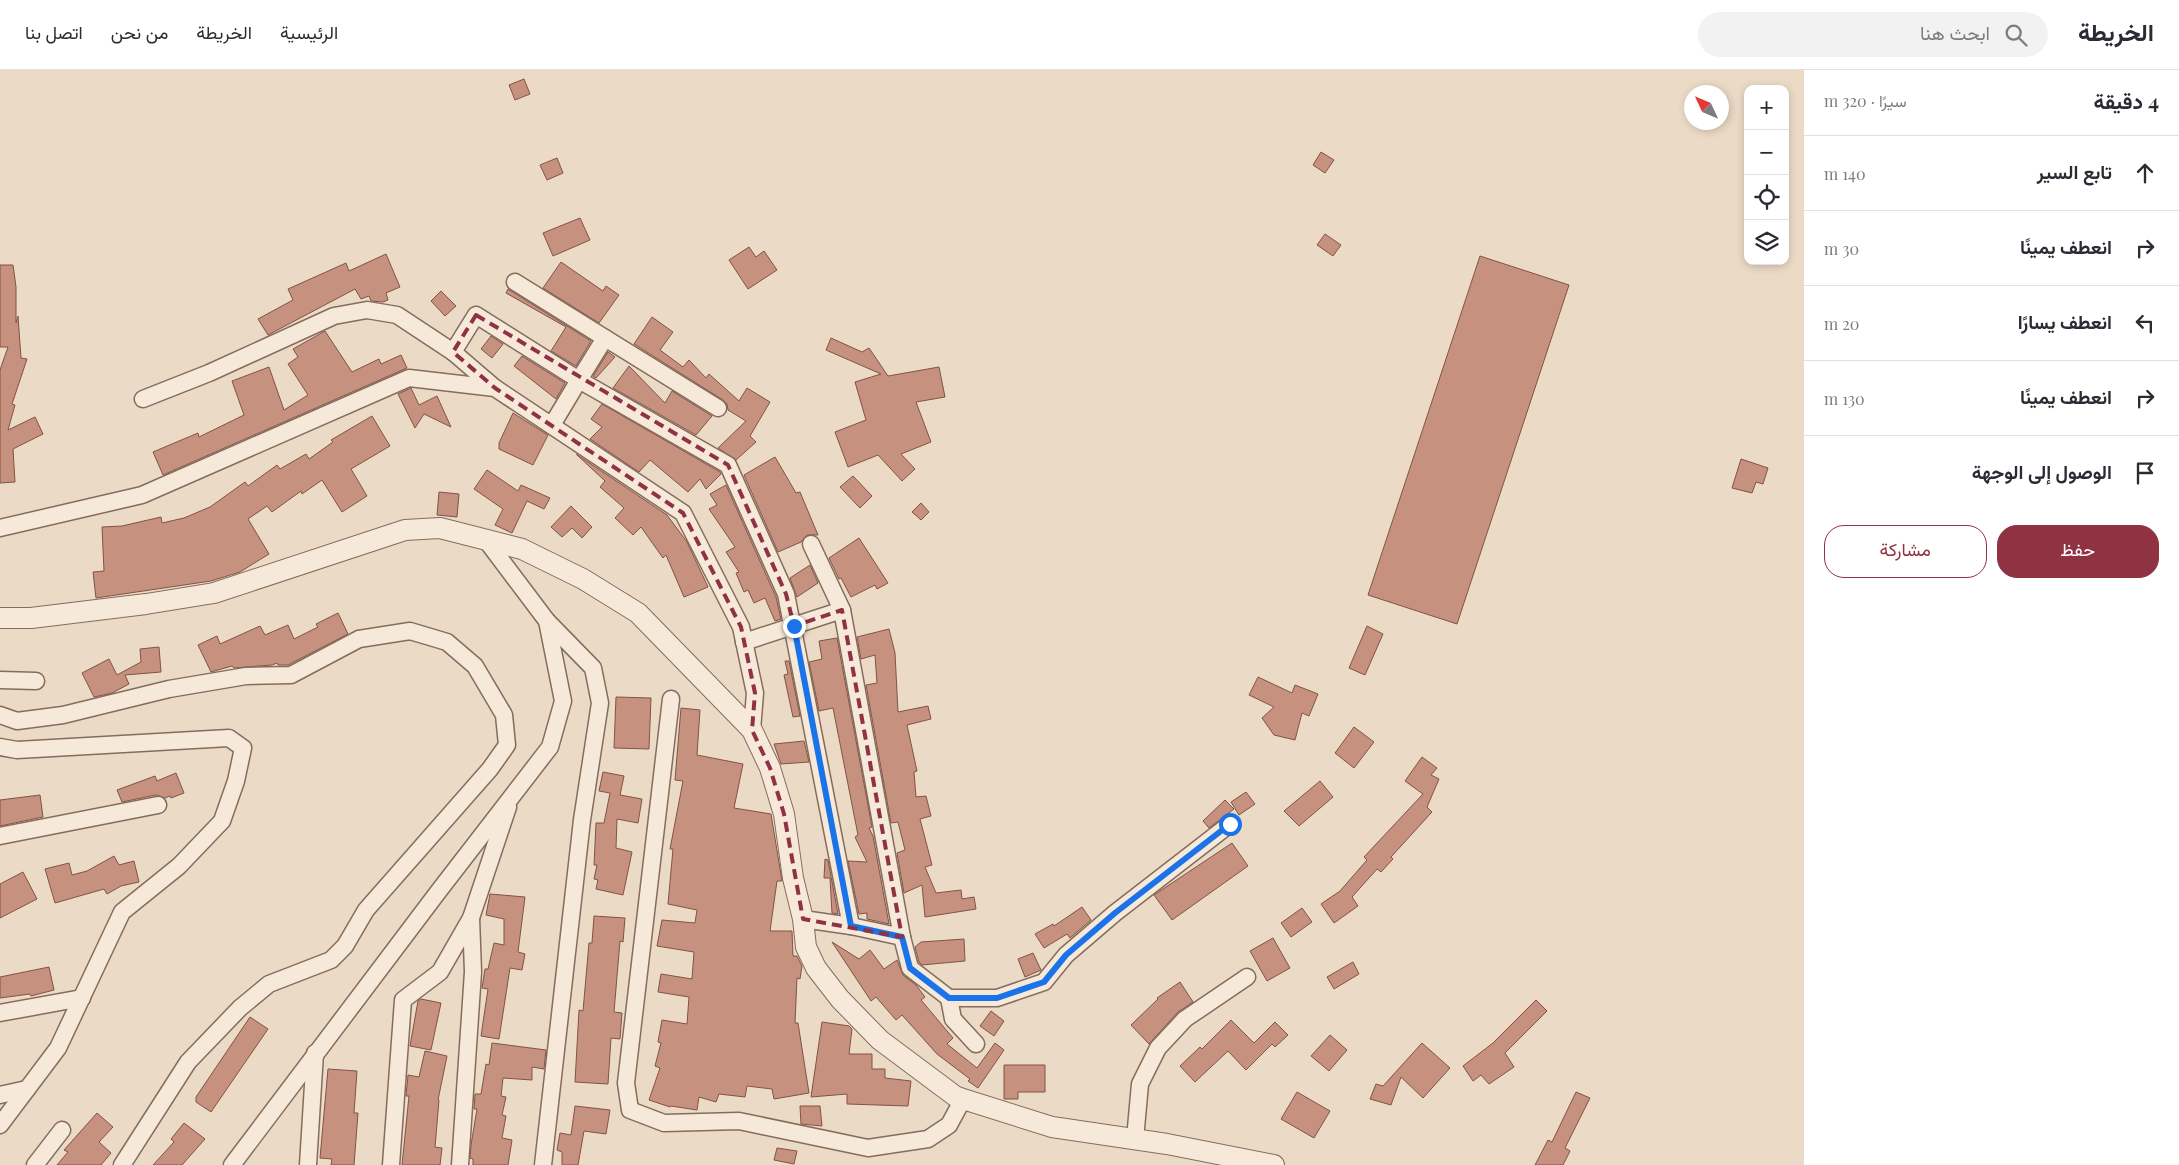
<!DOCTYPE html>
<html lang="ar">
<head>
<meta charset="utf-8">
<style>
  :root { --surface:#fff; --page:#f2f2f3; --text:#2b2b33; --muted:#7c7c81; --line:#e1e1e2; --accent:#8f3242 }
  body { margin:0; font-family:"Playfair Display",Vazirmatn,serif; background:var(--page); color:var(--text); direction:rtl }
  .controls { position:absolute; right:15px; top:15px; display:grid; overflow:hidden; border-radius:10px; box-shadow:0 2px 8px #0003 }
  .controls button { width:45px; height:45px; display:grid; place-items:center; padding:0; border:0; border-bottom:1px solid var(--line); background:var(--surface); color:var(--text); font:25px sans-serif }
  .compass { position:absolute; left:1684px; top:15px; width:45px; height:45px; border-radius:50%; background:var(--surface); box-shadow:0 2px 8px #0003; rotate:314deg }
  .stop { position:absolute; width:15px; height:15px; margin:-11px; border:4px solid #1a73e8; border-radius:50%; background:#fff }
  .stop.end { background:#1a73e8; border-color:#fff; box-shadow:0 1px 5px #0008 }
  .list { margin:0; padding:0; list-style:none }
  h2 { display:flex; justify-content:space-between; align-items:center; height:65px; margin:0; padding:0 20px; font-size:21px }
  h2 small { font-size:16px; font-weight:400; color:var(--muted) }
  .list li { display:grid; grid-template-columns:32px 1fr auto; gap:15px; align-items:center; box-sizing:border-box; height:75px; padding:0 20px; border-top:1px solid var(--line) }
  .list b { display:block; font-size:19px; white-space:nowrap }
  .list em { font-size:16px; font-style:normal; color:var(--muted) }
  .actions { display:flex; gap:10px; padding:15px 20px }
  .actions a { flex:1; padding:11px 0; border:1px solid var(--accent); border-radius:20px; text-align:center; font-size:18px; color:var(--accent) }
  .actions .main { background:var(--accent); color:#fff }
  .icon { flex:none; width:28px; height:28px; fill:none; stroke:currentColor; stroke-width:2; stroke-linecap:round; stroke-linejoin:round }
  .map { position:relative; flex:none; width:1804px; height:1095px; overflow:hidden; direction:ltr }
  header { display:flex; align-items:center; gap:30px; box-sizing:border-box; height:70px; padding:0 25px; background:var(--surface); border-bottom:1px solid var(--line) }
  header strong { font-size:24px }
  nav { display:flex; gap:28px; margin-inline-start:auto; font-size:18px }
  .search { width:350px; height:45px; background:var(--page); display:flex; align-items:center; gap:12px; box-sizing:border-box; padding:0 18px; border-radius:28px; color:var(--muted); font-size:19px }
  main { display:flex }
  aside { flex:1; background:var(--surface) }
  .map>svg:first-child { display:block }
  .building { fill:#c6917f; stroke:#825345 }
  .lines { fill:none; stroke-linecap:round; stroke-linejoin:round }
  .minor-casing { stroke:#856c5d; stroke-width:19 }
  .tertiary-casing { stroke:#856c5d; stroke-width:22 }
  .minor { stroke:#f6e9d9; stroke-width:16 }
  .tertiary { stroke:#f6e9d9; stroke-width:20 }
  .route { stroke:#1a73e8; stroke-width:6 }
  .marked { fill:none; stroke:#8f3242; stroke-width:4; stroke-dasharray:10 6; stroke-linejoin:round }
</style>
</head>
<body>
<header>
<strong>الخريطة</strong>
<div class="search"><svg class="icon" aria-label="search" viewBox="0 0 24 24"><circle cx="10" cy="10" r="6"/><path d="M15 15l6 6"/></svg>ابحث هنا</div>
<nav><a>الرئيسية</a><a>الخريطة</a><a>من نحن</a><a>اتصل بنا</a></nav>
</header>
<main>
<aside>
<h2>4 دقيقة<small>سيرًا · 320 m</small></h2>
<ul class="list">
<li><svg class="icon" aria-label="ahead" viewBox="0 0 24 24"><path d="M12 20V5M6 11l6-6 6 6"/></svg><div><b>تابع السير</b></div><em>140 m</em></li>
<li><svg class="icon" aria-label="right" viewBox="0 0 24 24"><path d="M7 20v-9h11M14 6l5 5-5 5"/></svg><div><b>انعطف يمينًا</b></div><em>30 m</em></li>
<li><svg class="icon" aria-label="left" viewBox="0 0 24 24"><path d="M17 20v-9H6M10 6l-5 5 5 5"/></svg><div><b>انعطف يسارًا</b></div><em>20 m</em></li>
<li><svg class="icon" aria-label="right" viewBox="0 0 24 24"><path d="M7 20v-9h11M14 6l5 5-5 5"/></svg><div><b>انعطف يمينًا</b></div><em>130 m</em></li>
<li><svg class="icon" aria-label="arrive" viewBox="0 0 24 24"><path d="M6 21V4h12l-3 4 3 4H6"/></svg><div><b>الوصول إلى الوجهة</b></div></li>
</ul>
<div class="actions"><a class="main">حفظ</a><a>مشاركة</a></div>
</aside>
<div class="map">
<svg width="1804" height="1095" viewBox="0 0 1804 1095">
  <rect width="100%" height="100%" fill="#ebdac6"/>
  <g class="building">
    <path d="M 524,9 L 530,24 L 515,30 L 509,15 Z"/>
    <path d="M 1321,82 L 1334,90 L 1325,103 L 1313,95 Z"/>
    <path d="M 557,88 L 563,103 L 547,110 L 540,95 Z"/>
    <path d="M 580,148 L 590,170 L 553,186 L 543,163 Z"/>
    <path d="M 1325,164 L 1341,175 L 1333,186 L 1317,175 Z"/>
    <path d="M 749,177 L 756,187 L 764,181 L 777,200 L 748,219 L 729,190 Z"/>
    <path d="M 386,184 L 400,217 L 386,223 L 388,230 L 383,232 L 371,231 L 369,226 L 361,229 L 355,219 L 268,265 L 258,249 L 293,230 L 288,219 L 346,193 L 349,201 Z"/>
    <path d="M 1480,186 L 1569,215 L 1457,554 L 1368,525 Z"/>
    <path d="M 561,192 L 603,221 L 606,216 L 619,225 L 599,253 L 543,218 Z"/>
    <path d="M 0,195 L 13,195 L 16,217 L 16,253 L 18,246 L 21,288 L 27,289 L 12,334 L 15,335 L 8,360 L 35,347 L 43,364 L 13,379 L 15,412 L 0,413 L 0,300 L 8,277 L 0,277 Z"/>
    <path d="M 508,219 L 591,271 L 576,296 L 551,281 L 566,257 L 506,223 Z"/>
    <path d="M 441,221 L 456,236 L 445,246 L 431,231 Z"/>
    <path d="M 652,247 L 673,262 L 660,280 L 683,297 L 689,290 L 706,308 L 709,304 L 739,331 L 747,318 L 770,332 L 750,366 L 756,372 L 736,390 L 718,378 L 746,351 L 728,340 L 727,334 L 723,330 L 634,274 Z"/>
    <path d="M 325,261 L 352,302 L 379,289 L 381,294 L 401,285 L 407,298 L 163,405 L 153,382 L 198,363 L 199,367 L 244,345 L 232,311 L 269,297 L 284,340 L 308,325 L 288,294 L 298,287 L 293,279 Z"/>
    <path d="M 491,266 L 503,274 L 492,288 L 481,279 Z"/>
    <path d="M 831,268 L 862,282 L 869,278 L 888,306 L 939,297 L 945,327 L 916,332 L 931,372 L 901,384 L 915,399 L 902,411 L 878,385 L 848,397 L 835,362 L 866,350 L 855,312 L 881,304 L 826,280 Z"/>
    <path d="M 608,282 L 615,287 L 596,308 L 593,306 Z"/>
    <path d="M 522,286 L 565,313 L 556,329 L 514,296 Z"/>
    <path d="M 629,296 L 665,333 L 672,321 L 712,346 L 696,365 L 613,318 Z"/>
    <path d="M 411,318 L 419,335 L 437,326 L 451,357 L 424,344 L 415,358 L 398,324 Z"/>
    <path d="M 602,334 L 720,402 L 721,404 L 706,419 L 700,409 L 688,422 L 650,390 L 639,402 L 590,369 L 602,357 L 591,349 Z"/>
    <path d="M 513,343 L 548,365 L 533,395 L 499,379 L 499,373 Z"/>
    <path d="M 372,346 L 390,376 L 351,399 L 367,426 L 342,442 L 322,410 L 302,424 L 301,421 L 272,442 L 267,436 L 248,449 L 269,484 L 240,502 L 211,511 L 96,528 L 93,502 L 104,501 L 102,457 L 122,456 L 161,447 L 162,453 L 184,448 L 210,437 L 245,412 L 248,416 L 277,395 L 280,399 L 306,384 L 309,389 L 333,372 L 331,370 Z"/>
    <path d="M 576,384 L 667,445 L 687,472 L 708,517 L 684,527 L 666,485 L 663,488 L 641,457 L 633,465 L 615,448 L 624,438 L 600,417 L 605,411 Z"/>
    <path d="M 775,387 L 796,423 L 800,422 L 818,465 L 807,465 L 801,472 L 778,482 L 744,405 Z"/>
    <path d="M 1741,389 L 1768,398 L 1763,414 L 1756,412 L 1752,423 L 1732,418 Z"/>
    <path d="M 487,400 L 518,421 L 521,415 L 550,428 L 544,439 L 527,431 L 512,463 L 495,455 L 503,439 L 474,419 Z"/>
    <path d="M 853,406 L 872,426 L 860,438 L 840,417 Z"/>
    <path d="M 726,415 L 776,527 L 781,549 L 775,551 L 765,528 L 754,533 L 748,520 L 744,522 L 736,503 L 739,502 L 726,482 L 735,477 L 709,439 L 717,435 L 710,424 Z"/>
    <path d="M 439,422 L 459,424 L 457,447 L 437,445 Z"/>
    <path d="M 921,433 L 929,442 L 921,450 L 912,442 Z"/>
    <path d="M 571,436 L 592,457 L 582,468 L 572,458 L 562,467 L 551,457 Z"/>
    <path d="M 859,468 L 888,513 L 877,519 L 875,515 L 851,527 L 841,508 L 839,509 L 829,488 Z"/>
    <path d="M 810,495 L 818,513 L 797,527 L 790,508 Z"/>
    <path d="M 338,543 L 348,564 L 288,595 L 278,595 L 277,593 L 272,595 L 234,598 L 232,596 L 211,602 L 198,575 L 217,566 L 220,574 L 260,556 L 265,565 L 288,555 L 294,569 L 318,557 L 316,554 Z"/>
    <path d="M 1367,556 L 1383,564 L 1365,605 L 1349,598 Z"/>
    <path d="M 889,559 L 895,583 L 898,642 L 928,636 L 931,649 L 907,655 L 917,701 L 914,702 L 916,727 L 926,726 L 931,746 L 920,749 L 932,795 L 925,797 L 936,823 L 961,820 L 962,829 L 974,827 L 976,839 L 925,847 L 922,815 L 904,823 L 897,783 L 905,780 L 898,752 L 891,753 L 866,615 L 877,613 L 875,585 L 861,589 L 857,567 Z"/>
    <path d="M 837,568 L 872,757 L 869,758 L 873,766 L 889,854 L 867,849 L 867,843 L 859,844 L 848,791 L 867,792 L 855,767 L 858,765 L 833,638 L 819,641 L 809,592 L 822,589 L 819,571 Z"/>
    <path d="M 159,577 L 161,602 L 125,605 L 129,614 L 112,623 L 94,627 L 82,603 L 109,589 L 117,605 L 141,592 L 140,579 Z"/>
    <path d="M 785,591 L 789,591 L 800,646 L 793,647 L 784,605 L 788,604 Z"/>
    <path d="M 1258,607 L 1292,623 L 1295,615 L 1318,624 L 1309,646 L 1302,643 L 1295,670 L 1274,665 L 1262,648 L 1274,637 L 1249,625 Z"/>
    <path d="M 616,627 L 651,628 L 649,679 L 614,678 Z"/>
    <path d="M 681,638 L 700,640 L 697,685 L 743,694 L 734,738 L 771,744 L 782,811 L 777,811 L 770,861 L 792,861 L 793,886 L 797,886 L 802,896 L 800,909 L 797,908 L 795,953 L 798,953 L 809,1023 L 774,1029 L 772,1019 L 747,1016 L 745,1027 L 719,1024 L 716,1032 L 699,1027 L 697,1040 L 671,1036 L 670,1037 L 649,1030 L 660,998 L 655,996 L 661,973 L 658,972 L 662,950 L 687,954 L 689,927 L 658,922 L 661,904 L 692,909 L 694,882 L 657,876 L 662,850 L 695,853 L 697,840 L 668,834 L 673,779 L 670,779 L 683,711 L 675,710 Z"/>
    <path d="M 1354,657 L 1374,672 L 1354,698 L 1335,683 Z"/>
    <path d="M 804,671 L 809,692 L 781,694 L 774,674 Z"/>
    <path d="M 1422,687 L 1437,698 L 1431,705 L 1439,709 L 1427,737 L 1432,742 L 1391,787 L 1393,789 L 1381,802 L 1377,799 L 1352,827 L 1358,836 L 1334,853 L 1321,834 L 1340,821 L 1367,790 L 1364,787 L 1423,724 L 1405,711 Z"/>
    <path d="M 603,702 L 624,706 L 620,725 L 642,729 L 638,753 L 617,749 L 616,778 L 632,782 L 623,825 L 596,819 L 598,810 L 594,809 L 597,795 L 594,795 L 596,753 L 604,753 L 610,723 L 599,721 Z"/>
    <path d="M 176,703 L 184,723 L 171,728 L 170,726 L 165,728 L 156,725 L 122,732 L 117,720 L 155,706 L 157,711 Z"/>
    <path d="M 1320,711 L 1333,727 L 1299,756 L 1284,741 Z"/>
    <path d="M 1246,722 L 1255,734 L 1239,745 L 1231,732 Z"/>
    <path d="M 40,725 L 43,747 L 0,756 L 0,730 Z"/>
    <path d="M 1225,730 L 1234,739 L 1209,758 L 1203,751 Z"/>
    <path d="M 1232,773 L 1248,796 L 1172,850 L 1154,825 Z"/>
    <path d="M 114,786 L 119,795 L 134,791 L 139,812 L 121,816 L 107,824 L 104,819 L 55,833 L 45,799 L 69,793 L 72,805 L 87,801 Z"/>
    <path d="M 825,789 L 828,790 L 838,844 L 832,843 L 830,808 L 824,808 Z"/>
    <path d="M 23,802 L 37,829 L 0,848 L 0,814 Z"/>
    <path d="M 490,824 L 525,827 L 518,882 L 525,884 L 522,900 L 510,898 L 499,969 L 481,966 L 488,919 L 482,918 L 485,899 L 488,899 L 494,873 L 504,875 L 504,849 L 486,845 Z"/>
    <path d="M 1082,837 L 1091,850 L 1070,868 L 1067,864 L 1044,878 L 1035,864 L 1053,854 L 1054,856 Z"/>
    <path d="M 1302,838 L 1312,852 L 1291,867 L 1281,853 Z"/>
    <path d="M 594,846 L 625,848 L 623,872 L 620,871 L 614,942 L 622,943 L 620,969 L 611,968 L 608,1014 L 575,1012 L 579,940 L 583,941 L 589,873 L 592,873 Z"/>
    <path d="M 1273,868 L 1290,898 L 1267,911 L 1250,881 Z"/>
    <path d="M 964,869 L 965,891 L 922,895 L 919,892 L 915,877 L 921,872 Z"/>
    <path d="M 832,872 L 859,889 L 870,880 L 884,899 L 897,890 L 903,905 L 916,915 L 925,927 L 921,930 L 953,968 L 947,974 L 977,998 L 995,973 L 1004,980 L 978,1018 L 968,1011 L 970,1009 L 937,984 L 902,945 L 896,950 L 876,927 L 871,931 Z"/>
    <path d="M 1033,883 L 1041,900 L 1025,907 L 1018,889 Z"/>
    <path d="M 1353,892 L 1359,904 L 1334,919 L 1327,907 Z"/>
    <path d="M 49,897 L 54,920 L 31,926 L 30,924 L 0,928 L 0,907 Z"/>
    <path d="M 1180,912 L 1193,932 L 1178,942 L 1149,974 L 1131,955 L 1158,929 L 1157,928 Z"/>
    <path d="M 421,929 L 441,933 L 431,980 L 410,976 L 418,931 Z"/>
    <path d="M 1536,930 L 1547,941 L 1505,983 L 1514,997 L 1489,1014 L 1481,1005 L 1473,1011 L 1463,996 L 1493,973 Z"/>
    <path d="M 991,941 L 1004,951 L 994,966 L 980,956 Z"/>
    <path d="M 250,947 L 268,959 L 211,1042 L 196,1032 L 196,1027 Z"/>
    <path d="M 1231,950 L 1254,973 L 1275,952 L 1288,965 L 1275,977 L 1272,974 L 1246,1000 L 1228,981 L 1195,1012 L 1180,996 L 1200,977 L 1202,979 Z"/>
    <path d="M 822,952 L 849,956 L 852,959 L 849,984 L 872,984 L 872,999 L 885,999 L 885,1008 L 911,1011 L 908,1036 L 847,1034 L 847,1024 L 811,1027 Z"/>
    <path d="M 1330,965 L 1347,980 L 1329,1001 L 1311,986 Z"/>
    <path d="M 492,973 L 546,980 L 544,999 L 532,997 L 532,1010 L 503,1008 L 501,1026 L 506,1027 L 502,1045 L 506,1046 L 502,1068 L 512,1070 L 508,1095 L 473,1095 L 473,1089 L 470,1088 L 471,1075 L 477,1039 L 474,1039 L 475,1024 L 481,1024 L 486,994 L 489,995 Z"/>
    <path d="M 1422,973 L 1450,998 L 1423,1028 L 1401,1007 L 1391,1035 L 1370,1029 L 1376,1014 L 1383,1016 Z"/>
    <path d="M 425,981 L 447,986 L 438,1030 L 439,1030 L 435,1077 L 442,1078 L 440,1095 L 402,1095 L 409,1026 L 406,1026 L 408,1005 L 419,1007 Z"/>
    <path d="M 1004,995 L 1045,995 L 1045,1022 L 1018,1022 L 1018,1029 L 1004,1029 Z"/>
    <path d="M 328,999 L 357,1001 L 354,1043 L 358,1043 L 354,1095 L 331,1095 L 332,1089 L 320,1088 Z"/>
    <path d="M 1297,1022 L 1330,1041 L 1314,1068 L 1281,1049 Z"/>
    <path d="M 1576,1022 L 1590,1028 L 1565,1078 L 1570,1081 L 1563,1095 L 1535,1095 L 1548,1070 L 1552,1072 Z"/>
    <path d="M 575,1036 L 610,1040 L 606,1064 L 584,1061 L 578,1095 L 562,1095 L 562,1082 L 557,1080 L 560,1063 L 571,1065 Z"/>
    <path d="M 800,1036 L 820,1036 L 822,1056 L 801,1054 Z"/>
    <path d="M 97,1043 L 113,1057 L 99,1072 L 111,1083 L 101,1095 L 57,1095 L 68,1082 L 64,1080 Z"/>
    <path d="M 184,1053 L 205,1069 L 182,1095 L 153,1095 L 174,1072 L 171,1069 Z"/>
    <path d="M 777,1078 L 797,1081 L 794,1094 L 774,1090 Z"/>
  </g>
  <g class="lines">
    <defs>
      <g id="minor">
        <path d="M 515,212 L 605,268"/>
        <path d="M 495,318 L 453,282 L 476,245 L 579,310 L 605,268 L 718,338"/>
        <path d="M 143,329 L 209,303 L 334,246 L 367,240 L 397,245 L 453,282"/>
        <path d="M 552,355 L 579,310 L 728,395 L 786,524 L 851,856"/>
        <path d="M 0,458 L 142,425 L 409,308 L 495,318 L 683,443 L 741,557 L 755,623 L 752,660"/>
        <path d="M 811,474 L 842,540"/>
        <path d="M 744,572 L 842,540 L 902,867 L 851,856 L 803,849"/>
        <path d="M 0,610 L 36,611"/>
        <path d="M 671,629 L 626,1013 L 630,1040 L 664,1053 L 739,1051 L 868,1078 L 928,1069 L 949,1055 L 963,1029"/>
        <path d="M 0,645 L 17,651 L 63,645 L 169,619 L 246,606 L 291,605 L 359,569 L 410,561 L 447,572 L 475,596 L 504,645 L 507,675 L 490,699 L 366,840 L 345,876 L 331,890 L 269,914 L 240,938 L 188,992 L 122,1095"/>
        <path d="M 0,677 L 17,680 L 229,668 L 243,678 L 236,711 L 222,751 L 179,796 L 122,842 L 58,978 L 0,1055"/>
        <path d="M 0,766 L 158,735"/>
        <path d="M 902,867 L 910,898 L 949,928 L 997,928 L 1044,912 L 1066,885 L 1115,843 L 1230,754"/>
        <path d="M 949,928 L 953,949 L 976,974"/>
        <path d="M 0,943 L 82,928"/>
        <path d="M 0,1025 L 27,1019"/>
        <path d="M 1135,1069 L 1140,1014 L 1158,978 L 1185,949 L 1247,907"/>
        <path d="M 35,1095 L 62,1060"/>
        <path d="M 232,1095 L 438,822 L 550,677 L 563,631 L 547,551 L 486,470"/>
        <path d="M 308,1095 L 315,983"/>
        <path d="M 391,1095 L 403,930 L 440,902 L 471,848 L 508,737"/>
        <path d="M 460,1095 L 473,902 L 471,848"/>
        <path d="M 543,1095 L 582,750 L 600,633 L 593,598 L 547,551"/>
      </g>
      <path id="tertiary" d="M 0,548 L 31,548 L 146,534 L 214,523 L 405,460 L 440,458 L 522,479 L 583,509 L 638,543 L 752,660 L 770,698 L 784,744 L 793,808 L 803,849 L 806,877 L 816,898 L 840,929 L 880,970 L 955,1026 L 963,1029 L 1052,1057 L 1167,1074 L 1274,1095"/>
    </defs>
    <use href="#minor" class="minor-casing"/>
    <use href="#tertiary" class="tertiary-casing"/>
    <use href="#minor" class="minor"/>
    <use href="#tertiary" class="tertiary"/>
  </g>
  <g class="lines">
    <path class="route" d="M 794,556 L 851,856 L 902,867 L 910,898 L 949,928 L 997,928 L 1044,912 L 1066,885 L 1115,843 L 1230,754"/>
  </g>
  <path class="marked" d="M 476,245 L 728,395 L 786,524 L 794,556 L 842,540 L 902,867 L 803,849 L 784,744 L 770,698 L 752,660 L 755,623 L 741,557 L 683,443 L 495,318 L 453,282 Z"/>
</svg>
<div class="controls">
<button>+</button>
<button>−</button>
<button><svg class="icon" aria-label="locate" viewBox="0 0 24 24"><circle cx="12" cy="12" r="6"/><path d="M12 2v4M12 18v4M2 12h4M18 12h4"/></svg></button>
<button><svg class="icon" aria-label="layers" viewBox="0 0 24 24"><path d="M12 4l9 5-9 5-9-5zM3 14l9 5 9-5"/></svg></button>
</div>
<svg class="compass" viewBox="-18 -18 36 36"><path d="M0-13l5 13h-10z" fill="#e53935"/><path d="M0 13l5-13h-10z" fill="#7c7c81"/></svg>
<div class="stop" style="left:1230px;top:754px"></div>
<div class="stop end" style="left:794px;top:556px"></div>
</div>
</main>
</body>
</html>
